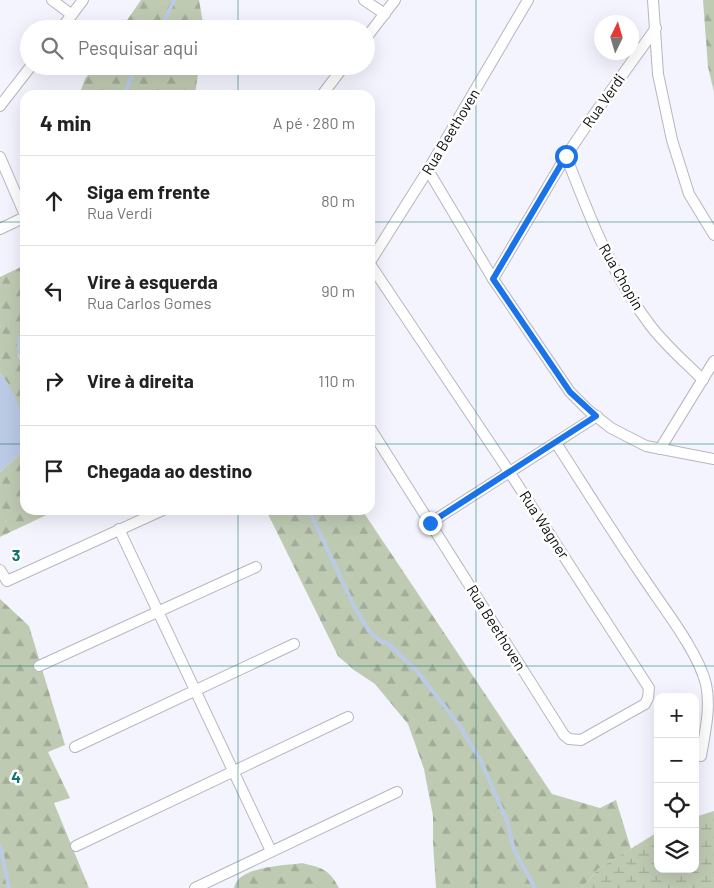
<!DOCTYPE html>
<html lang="pt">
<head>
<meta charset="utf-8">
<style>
  :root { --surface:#fff; --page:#f2f2f2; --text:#222; --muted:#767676; --line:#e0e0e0 }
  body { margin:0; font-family:Barlow,sans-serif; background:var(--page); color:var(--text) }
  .controls { position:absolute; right:15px; bottom:15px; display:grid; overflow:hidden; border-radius:10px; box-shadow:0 5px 20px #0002 }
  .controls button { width:45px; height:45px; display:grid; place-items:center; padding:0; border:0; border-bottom:1px solid var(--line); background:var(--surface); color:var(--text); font:25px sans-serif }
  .compass { position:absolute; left:594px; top:15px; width:45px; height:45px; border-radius:50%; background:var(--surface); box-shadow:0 5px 20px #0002; rotate:5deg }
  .stop { position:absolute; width:15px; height:15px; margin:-11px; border:4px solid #1a73e8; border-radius:50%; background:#fff }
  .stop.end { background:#1a73e8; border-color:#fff; box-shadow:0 1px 5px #0008 }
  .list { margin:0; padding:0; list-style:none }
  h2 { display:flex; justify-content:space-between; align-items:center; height:65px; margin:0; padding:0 20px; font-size:21px }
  h2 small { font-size:16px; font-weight:400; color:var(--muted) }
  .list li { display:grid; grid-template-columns:32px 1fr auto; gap:15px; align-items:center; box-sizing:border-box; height:90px; padding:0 20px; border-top:1px solid var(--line) }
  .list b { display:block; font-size:19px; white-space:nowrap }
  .list p { margin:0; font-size:16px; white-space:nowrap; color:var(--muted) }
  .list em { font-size:16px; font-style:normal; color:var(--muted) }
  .icon { flex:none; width:28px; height:28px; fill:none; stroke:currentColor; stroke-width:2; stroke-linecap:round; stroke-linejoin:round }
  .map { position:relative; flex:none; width:714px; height:888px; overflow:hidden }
  .search { position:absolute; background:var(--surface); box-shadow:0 5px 20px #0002; left:20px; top:20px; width:355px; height:55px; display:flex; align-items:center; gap:12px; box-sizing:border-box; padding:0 18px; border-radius:28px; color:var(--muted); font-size:19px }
  .panel { position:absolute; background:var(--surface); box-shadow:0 5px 20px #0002; left:20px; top:90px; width:355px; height:425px; border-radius:15px }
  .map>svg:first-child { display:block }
  .forest { fill:url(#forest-firs) }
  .wetland { fill:url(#wetland-marsh) }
  .water { fill:#bbcae5 }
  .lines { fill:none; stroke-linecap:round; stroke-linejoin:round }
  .stream { stroke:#bbcae5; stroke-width:4 }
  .street-casing { stroke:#b7b6c0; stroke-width:12 }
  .street { stroke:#fff; stroke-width:10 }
  .route { stroke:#1a73e8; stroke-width:6 }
  .grid { fill:none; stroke:#0f766e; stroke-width:1; stroke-opacity:0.55 }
  .labels { text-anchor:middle; stroke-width:5; stroke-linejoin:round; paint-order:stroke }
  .street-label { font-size:15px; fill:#0c0c0f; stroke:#fff }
  .grid-label { font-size:16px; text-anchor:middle; font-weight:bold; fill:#0f766e; stroke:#fff; stroke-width:5; stroke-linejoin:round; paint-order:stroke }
</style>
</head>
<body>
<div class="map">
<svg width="714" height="888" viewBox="0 0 714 888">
  <defs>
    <pattern id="forest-firs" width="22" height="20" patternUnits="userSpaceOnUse" patternTransform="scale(1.25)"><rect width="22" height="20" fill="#bfcab3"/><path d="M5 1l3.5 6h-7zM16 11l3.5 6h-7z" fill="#a3ac99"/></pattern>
    <pattern id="wetland-marsh" width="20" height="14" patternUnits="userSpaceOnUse" patternTransform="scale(1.25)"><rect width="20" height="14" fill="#bfcab3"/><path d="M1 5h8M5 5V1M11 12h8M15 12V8" fill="none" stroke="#a3ac99"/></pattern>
  </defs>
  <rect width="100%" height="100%" fill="#f4f4fe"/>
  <g class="forest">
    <path d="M 141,0 L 199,0 L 204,29 L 121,29 Z"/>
    <path d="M 703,0 L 714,0 L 714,92 L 708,67 Z"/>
    <path d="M 94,66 L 199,66 L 195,95 L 79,95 L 85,79 Z"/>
    <path d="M 25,265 L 25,328 L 22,330 L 18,355 L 25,373 L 25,510 L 57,510 L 0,537 L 0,472 L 22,452 L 8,384 L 0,373 L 0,277 Z"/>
    <path d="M 266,510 L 362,510 L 552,794 L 600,808 L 616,800 L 631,849 L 598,869 L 582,888 L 436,888 L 433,842 L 433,816 L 424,769 L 408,724 L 375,684 L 354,670 L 338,656 Z"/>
    <path d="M 0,599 L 29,626 L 65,745 L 48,752 L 70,798 L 54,803 L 89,888 L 0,888 Z"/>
    <path d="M 302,863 C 322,868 329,869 339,888 L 234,888 C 238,866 284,866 302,863 Z"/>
  </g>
  <path class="wetland" d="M 714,811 L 714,888 L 582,888 L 598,869 L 658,832 L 658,869 L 695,869 L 695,817 Z"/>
  <g class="water">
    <path d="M 25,328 L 25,373 C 20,359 10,339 25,328 Z"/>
    <path d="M 0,373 C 20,398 26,420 22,452 L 0,472 Z"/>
  </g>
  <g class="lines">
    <g class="stream">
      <path d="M 161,29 L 174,0"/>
      <path d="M 124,95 L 136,66"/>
      <path d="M 309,510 L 354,606 L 369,631 L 380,641 L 388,643 L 417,671 L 459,725 L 481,761 L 507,821 L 514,850 L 535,888"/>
      <path d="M 0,845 L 9,888"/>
    </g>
    <defs>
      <g id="street">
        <path d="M 52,0 L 72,15"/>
        <path d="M 364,0 L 385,14"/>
        <path d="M 653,0 L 658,74 L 672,140 L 689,194 L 714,235"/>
        <path d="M 61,29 L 83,0"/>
        <path d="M 366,38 L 395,0"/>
        <path d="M 322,95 L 344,66"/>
        <path d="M 0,106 L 31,66"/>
        <path d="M 566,156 C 589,215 611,274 650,325 C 665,345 685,362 703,380"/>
        <path d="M 0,157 L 25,215"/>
        <path d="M 428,170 L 493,279 L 570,392 L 588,410 L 611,428 L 646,446 L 714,459"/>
        <path d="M 0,229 L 25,217"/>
        <path d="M 370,262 L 428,170 L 528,0"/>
        <path d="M 370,264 L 510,473 L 649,688 L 648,698 L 645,704 L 581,740 L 569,739 L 564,735 L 370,428"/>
        <path d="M 493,279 L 566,156 L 595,113 L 656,28"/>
        <path d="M 556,443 C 585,488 613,533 643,577 C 662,606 698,651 706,684 C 711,708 705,732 701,756"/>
        <path d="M 660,449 L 714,361"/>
        <path d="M 430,523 L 597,416"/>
        <path d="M 119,529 L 271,851"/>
        <path d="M 0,570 L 7,581 L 163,510"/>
        <path d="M 39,666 L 256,567"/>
        <path d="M 75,747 L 294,644"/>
        <path d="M 76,846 L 348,717"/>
        <path d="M 195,888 L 397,792"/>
      </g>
    </defs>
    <use href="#street" class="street-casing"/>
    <use href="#street" class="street"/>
  </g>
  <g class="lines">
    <path class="route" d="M 430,523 L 596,416 L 570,392 L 493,279 L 566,156"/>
  </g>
  <path class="grid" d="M 238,0 L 238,29M 476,0 L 476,888M 238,66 L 238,95M 0,222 L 25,222M 370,222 L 714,222M 0,444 L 25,444M 370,444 L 714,444M 238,510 L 238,888M 0,666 L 714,666"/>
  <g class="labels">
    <g class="street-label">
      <text transform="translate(604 101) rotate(-55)" y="5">Rua Verdi</text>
      <text transform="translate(451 132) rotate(-59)" y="5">Rua Beethoven</text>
      <text transform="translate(621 277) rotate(60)" y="5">Rua Chopin</text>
      <text transform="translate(544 525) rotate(57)" y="5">Rua Wagner</text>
      <text transform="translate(496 628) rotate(58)" y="5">Rua Beethoven</text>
    </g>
  </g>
  <g class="grid-label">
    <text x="16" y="561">3</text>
    <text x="16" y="783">4</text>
  </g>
</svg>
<div class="controls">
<button>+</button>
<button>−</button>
<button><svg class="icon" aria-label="locate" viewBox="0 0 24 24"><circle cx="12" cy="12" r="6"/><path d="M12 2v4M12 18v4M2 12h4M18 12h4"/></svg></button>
<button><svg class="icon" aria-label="layers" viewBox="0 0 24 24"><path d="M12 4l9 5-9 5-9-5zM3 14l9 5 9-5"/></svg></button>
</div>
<svg class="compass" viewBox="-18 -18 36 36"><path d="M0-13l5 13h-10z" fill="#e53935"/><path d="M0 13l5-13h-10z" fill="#767676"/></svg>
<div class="stop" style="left:566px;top:156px"></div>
<div class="stop end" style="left:430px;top:523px"></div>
<div class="search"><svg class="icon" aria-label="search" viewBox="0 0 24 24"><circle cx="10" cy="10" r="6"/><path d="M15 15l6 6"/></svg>Pesquisar aqui</div>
<section class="panel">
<h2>4 min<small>A pé · 280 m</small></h2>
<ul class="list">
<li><svg class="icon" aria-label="ahead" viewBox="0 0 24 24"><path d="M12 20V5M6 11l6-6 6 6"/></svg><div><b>Siga em frente</b><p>Rua Verdi</p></div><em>80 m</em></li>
<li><svg class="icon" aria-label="left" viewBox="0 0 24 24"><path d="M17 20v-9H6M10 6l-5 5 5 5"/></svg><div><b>Vire à esquerda</b><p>Rua Carlos Gomes</p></div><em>90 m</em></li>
<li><svg class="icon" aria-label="right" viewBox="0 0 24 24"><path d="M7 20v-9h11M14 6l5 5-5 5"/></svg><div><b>Vire à direita</b></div><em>110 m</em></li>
<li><svg class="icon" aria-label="arrive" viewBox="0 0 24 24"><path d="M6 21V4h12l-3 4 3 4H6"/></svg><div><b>Chegada ao destino</b></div></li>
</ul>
</section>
</div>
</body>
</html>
